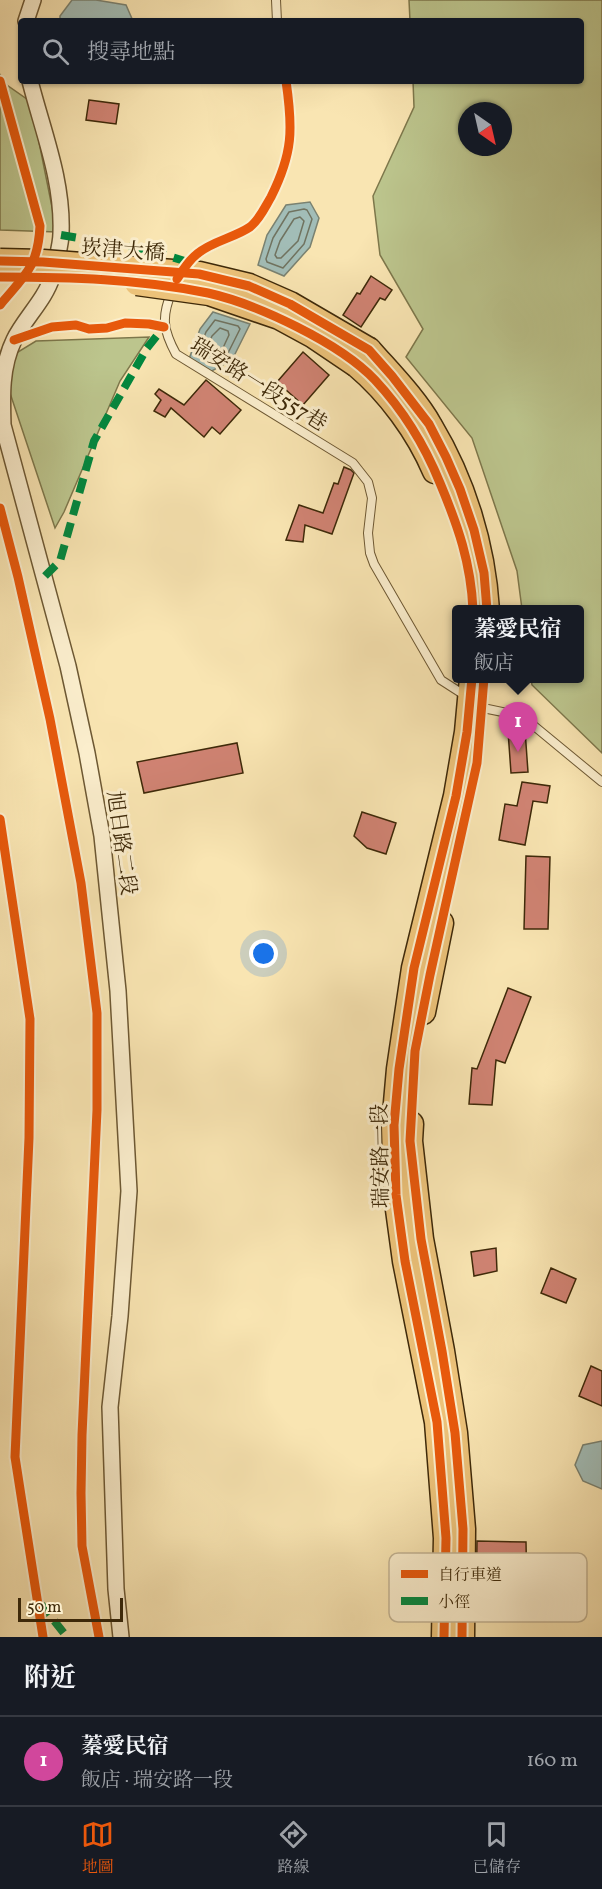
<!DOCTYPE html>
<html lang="zh-TW">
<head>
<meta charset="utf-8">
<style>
  :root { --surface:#171b24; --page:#20242c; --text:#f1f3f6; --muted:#9ea1a6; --line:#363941; --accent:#ea580c }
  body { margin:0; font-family:Vollkorn,"Noto Serif TC",serif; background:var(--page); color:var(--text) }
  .compass { position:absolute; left:458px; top:102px; width:54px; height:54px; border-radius:50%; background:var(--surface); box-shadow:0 2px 4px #0004; rotate:146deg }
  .scale { position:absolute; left:18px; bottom:15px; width:105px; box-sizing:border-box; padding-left:6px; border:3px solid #3e2909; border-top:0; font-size:16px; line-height:21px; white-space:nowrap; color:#3e2909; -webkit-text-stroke:4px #fbeecd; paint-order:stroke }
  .you { position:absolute; left:264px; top:954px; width:21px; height:21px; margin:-15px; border:4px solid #fff; border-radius:50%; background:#1a73e8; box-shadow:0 0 0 9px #1a73e833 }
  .badge { display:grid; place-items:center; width:39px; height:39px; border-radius:50%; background:var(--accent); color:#fff; font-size:20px; font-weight:700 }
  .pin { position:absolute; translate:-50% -50px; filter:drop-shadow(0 2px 3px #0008) }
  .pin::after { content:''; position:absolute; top:32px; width:21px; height:18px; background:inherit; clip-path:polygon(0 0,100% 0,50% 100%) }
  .popup { position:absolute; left:452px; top:605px; width:132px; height:78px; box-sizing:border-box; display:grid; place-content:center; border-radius:6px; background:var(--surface); filter:drop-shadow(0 2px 4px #0005); font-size:20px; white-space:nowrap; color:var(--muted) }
  .popup b { font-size:22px; color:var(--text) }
  .popup::after { content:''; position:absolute; left:50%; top:100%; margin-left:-12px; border:12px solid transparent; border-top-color:var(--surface) }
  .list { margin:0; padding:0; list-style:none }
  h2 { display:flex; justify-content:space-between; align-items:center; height:78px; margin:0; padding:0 24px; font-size:26px }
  h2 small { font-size:20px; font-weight:400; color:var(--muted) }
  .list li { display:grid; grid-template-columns:39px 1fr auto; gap:18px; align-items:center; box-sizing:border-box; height:90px; padding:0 24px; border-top:2px solid var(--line) }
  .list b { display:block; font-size:22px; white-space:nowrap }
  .list p { margin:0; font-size:20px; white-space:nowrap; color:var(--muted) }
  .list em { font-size:20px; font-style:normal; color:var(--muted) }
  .icon { flex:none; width:33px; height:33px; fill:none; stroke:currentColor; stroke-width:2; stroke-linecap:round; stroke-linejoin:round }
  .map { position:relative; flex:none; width:602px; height:1637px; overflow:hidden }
  .search { position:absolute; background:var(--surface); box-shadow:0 2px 4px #0004; left:18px; right:18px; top:18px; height:66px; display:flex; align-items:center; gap:15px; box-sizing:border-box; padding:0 21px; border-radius:6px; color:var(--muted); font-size:22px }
  .sheet { height:168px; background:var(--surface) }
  nav { display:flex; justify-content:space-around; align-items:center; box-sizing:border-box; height:84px; border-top:2px solid var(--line); background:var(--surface); font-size:16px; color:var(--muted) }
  nav a { display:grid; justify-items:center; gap:3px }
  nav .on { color:var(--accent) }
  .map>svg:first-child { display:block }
  .green { fill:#bcc58d; stroke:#7d774b; stroke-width:1.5; fill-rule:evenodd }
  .water { fill:#a2bdb7; stroke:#7a8271; stroke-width:1.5 }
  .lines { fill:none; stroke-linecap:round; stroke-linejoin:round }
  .shore { stroke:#707360; stroke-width:1.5 }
  .building { fill:#d08373; stroke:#3e2909; stroke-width:1.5 }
  .lane-casing { stroke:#6d5833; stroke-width:10 }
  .street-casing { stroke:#6d5833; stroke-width:18 }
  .primary-casing { stroke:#3e2909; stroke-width:27 }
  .lane { stroke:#fbeecd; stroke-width:8 }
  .street { stroke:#fbeecd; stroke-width:15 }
  .primary { stroke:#ecc279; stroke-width:24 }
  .primary-bridge-casing { stroke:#3e2909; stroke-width:27; stroke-linecap:butt }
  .primary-bridge { stroke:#ecc279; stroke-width:24 }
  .quiet { stroke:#00873e; stroke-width:8; stroke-dasharray:15 8; stroke-linecap:butt }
  .cycleway-casing { stroke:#fbeecd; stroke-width:13 }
  .cycleway { stroke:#e8590c; stroke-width:9 }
  .labels { text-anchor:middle; stroke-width:6; stroke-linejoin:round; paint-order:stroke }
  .street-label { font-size:21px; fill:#3e2909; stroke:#fbeecd }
  .key { fill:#fbeecd; stroke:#c2b392; stroke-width:1.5 }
  .key-label { font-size:16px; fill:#3e2909 }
</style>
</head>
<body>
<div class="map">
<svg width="602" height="1637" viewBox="0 0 602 1637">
  <rect width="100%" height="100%" fill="#f9e5b2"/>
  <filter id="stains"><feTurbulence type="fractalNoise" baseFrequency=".00333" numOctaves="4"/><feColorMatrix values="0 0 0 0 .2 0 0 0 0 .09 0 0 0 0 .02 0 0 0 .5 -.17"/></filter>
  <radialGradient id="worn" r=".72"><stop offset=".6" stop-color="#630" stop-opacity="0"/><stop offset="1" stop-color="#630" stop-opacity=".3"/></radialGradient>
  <g class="green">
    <path d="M 409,0 L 602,0 L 602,753 L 532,685 L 531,679 L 580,678 L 580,610 L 522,609 L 517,571 L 472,438 L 406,357 L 423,329 L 380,255 L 373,196 L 414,107 L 413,81 L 581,81 L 581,21 L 410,21 ZM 467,111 L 503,111 L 503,147 L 467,147 Z"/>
    <path d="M 0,74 L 4,83 L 31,102 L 57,232 L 0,230 Z"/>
    <path d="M 149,337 L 120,381 L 64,512 L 55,528 L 5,378 L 13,355 L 36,341 Z"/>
  </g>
  <g class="water">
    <path d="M 72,0 L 96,0 L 126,5 L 133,21 L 60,21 L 60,16 Z"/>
    <path d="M 310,202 L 319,218 L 310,247 L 284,276 L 258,265 L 267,235 L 286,205 Z"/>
    <path d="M 213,312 L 250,324 L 232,360 L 210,372 L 189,359 L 200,329 Z"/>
    <path d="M 602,1441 L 602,1489 L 583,1481 L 575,1465 L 583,1445 Z"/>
  </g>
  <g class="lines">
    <g class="shore">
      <path d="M 304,209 L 307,210 L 312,219 L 304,244 L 283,268 L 267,262 L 266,259 L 273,238 L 289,212 Z"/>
      <path d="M 300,217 L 304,221 L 298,241 L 281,258 L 277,258 L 275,255 L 280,241 L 294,219 Z"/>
      <path d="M 215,320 L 238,326 L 240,329 L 227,355 L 210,364 L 197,355 L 206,332 Z"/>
      <path d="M 220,328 L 228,331 L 229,335 L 222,350 L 210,355 L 206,350 L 212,336 Z"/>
    </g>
  </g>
  <g class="building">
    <path d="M 89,100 L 119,104 L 116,124 L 86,120 Z"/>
    <path d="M 371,276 L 392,290 L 385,300 L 380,298 L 361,327 L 343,315 L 357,293 L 360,294 Z"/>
    <path d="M 303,352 L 329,375 L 303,405 L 277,382 Z"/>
    <path d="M 206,380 L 241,410 L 220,434 L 212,427 L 204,437 L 171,408 L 165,417 L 154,411 L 161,400 L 155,394 L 159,389 L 184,405 Z"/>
    <path d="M 344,467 L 351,470 L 354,473 L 332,534 L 305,525 L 303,542 L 286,540 L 299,505 L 323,513 L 334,483 L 338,484 Z"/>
    <path d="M 525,730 L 528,772 L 511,773 L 508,731 Z"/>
    <path d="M 237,743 L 243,773 L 144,793 L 137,762 Z"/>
    <path d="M 522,782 L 550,786 L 547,803 L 533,801 L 525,845 L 499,840 L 505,804 L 517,806 Z"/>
    <path d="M 362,812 L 396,823 L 386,854 L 367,848 L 354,836 Z"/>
    <path d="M 526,856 L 550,857 L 548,929 L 524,929 Z"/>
    <path d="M 508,988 L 531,997 L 505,1063 L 496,1060 L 492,1105 L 469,1104 L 472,1068 L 477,1069 Z"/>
    <path d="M 496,1248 L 497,1271 L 474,1276 L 471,1252 Z"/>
    <path d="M 551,1268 L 576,1279 L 566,1303 L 541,1293 Z"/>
    <path d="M 591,1366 L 602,1371 L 602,1406 L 579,1396 Z"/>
    <path d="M 477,1541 L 526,1542 L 527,1592 L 532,1594 L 537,1621 L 476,1619 Z"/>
  </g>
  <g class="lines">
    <defs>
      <g id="lane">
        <path d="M 276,0 L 277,21"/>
        <path d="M 184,268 C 200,245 228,242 250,227 C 260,220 265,208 271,197 C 293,153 293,129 286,81"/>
        <path d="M 172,291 C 161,317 163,330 176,354 L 353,463 L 368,482 L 372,498 L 368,533 L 370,553 L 374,564 L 441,680 L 469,698 L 483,708 L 522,716 L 602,782"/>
      </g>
      <g id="street">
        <path d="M 26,21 L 33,0"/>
        <path d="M 30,81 C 43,132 63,180 61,233 C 61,247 55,264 52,277 C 45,300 24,319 14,340 C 1,367 2,396 3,425 L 68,666 L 87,753 L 102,836 L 118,991 L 129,1191 L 120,1316 L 110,1407 L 116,1589 L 121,1637"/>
      </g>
      <g id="primary">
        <path d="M 369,350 C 389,373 415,399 430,426 C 463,481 483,545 487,610"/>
        <path d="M 357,365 C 389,392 418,431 435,471"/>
        <path d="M 423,1012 L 441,923"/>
        <path d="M 411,1124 L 410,1141 L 421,1239 L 442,1351 L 455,1433 L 463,1529 L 462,1637"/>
        <path d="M 444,1637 L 446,1538 L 437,1422 L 405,1261 L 396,1195 L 394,1125 L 399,1069 L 414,968 L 456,796 L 467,732 L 472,678"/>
      </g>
    </defs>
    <use href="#lane" class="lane-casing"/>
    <use href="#street" class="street-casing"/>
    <use href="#primary" class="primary-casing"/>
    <use href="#lane" class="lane"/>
    <use href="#street" class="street"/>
    <use href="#primary" class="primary"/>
    <defs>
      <g id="primary-bridge">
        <path d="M 0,261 L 43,262 L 199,274 L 249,286 L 290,304 L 369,350"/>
        <path d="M 137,283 L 209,293 L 279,317 L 314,336 L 357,365"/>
      </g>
    </defs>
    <use href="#primary-bridge" class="primary-bridge-casing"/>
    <use href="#primary-bridge" class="primary-bridge"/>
    <g class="quiet">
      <path d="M 61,235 L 149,250 L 188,262"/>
      <path d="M 45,576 L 60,561 L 94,441 L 147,348 L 164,327"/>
      <path d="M 40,1603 L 67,1637"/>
    </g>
    <defs>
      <g id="cycleway">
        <path d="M 0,81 L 40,226 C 38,267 25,275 0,305"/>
        <path d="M 0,261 L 43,262 L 199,274 L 249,286 L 290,304 L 369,350 L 392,376 L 429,424 L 446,457 L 460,489 L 474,530 L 484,573 L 487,610"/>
        <path d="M 0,277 C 69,277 140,279 208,293 C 257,304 340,343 375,380 C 403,410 425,446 440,483 C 458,526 471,563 473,610"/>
        <path d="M 177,279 C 183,270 188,261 197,254 C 212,241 234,238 250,227 C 260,219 265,207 271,197 C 293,153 293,129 286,81"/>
        <path d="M 14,340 L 52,327 L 76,325 L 89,329 L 107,328 L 125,323 L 149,324 L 164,327"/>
        <path d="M 0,508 L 18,577 L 50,719 L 81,883 L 97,1013 L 97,1110 L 82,1435 L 81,1493 L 82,1546 L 99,1637"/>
        <path d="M 0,819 L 30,1019 L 29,1138 L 15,1457 L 43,1637"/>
        <path d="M 444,1637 L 446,1538 L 437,1422 L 405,1261 L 396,1195 L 394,1125 L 399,1069 L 414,968 L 456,796 L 467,732 L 472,678"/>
        <path d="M 462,1637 L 463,1529 L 455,1433 L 442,1351 L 421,1239 L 410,1141 L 415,1051 L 430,975 L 477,763 L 484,678"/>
      </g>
    </defs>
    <use href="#cycleway" class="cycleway-casing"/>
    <use href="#cycleway" class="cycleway"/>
  </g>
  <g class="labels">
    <g class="street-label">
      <text transform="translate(123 250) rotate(4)" y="7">崁津大橋</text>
      <text transform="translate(259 384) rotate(32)" y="7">瑞安路一段557巷</text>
      <text transform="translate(122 843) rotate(82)" y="7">旭日路二段</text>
      <text transform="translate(380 1156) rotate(-91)" y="7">瑞安路一段</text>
    </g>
  </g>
  <rect x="389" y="1553" width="198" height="69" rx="9" class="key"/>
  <rect x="401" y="1570" width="27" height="8" fill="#e8590c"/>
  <rect x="401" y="1597" width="27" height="8" fill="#00873e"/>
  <g class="key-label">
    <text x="438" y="1580">自行車道</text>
    <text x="438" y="1607">小徑</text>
  </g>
  <rect width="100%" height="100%" filter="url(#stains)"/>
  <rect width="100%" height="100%" fill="url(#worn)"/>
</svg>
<svg class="compass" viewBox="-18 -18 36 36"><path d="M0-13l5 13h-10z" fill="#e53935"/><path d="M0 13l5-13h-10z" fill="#9ea1a6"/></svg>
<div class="scale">50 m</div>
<div class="you"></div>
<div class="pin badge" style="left:518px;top:752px;background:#d1479c">1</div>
<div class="popup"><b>蓁愛民宿</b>飯店</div>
<div class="search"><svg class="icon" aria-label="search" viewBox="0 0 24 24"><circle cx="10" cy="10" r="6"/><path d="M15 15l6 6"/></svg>搜尋地點</div>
</div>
<section class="sheet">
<h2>附近<small></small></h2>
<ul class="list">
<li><span class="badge" style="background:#d1479c">1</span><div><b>蓁愛民宿</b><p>飯店 · 瑞安路一段</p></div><em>160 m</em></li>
</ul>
</section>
<nav>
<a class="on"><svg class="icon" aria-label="map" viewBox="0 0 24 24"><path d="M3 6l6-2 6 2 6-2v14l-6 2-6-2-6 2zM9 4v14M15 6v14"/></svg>地圖</a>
<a><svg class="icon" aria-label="directions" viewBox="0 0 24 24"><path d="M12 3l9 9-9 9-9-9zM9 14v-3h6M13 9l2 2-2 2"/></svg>路線</a>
<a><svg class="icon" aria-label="saved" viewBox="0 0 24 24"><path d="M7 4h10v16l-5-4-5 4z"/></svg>已儲存</a>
</nav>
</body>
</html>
